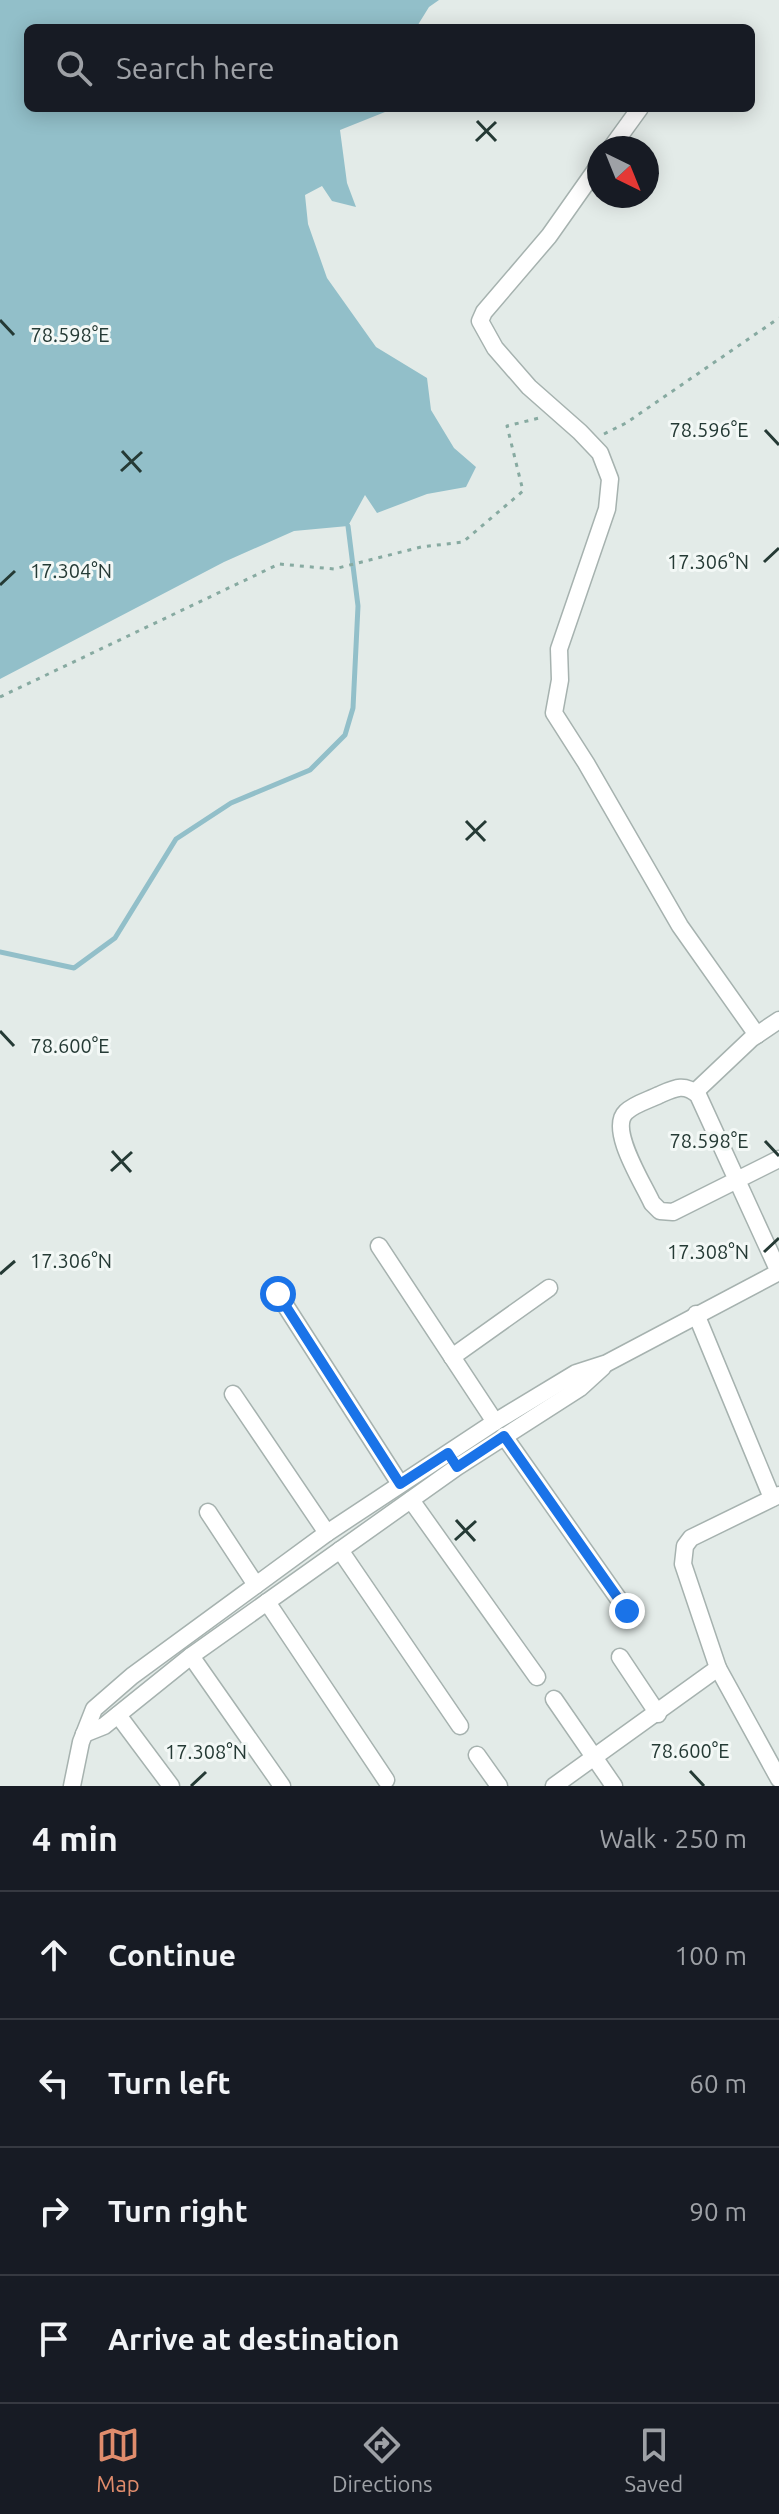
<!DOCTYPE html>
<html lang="en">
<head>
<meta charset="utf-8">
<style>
  :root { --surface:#171b24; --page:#20242c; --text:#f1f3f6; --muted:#9ea1a6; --line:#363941; --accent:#e08c6c }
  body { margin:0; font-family:Ubuntu,sans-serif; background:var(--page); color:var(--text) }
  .compass { position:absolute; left:587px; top:136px; width:72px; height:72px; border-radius:50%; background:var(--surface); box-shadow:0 4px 20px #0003; rotate:137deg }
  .stop { position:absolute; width:24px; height:24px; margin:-18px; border:6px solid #1a73e8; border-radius:50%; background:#fff }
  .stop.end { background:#1a73e8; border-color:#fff; box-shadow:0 2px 8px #0008 }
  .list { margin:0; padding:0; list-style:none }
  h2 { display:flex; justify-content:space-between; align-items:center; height:104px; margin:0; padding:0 32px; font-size:34px }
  h2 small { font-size:26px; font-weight:400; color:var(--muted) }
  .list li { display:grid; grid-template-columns:52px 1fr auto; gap:24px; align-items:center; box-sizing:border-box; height:128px; padding:0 32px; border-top:2px solid var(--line) }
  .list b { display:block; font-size:30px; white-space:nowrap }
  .list em { font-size:26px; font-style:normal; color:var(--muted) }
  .icon { flex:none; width:44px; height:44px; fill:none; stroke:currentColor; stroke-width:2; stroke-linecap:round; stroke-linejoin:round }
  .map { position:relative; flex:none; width:779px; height:1786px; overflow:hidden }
  .search { position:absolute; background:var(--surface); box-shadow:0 4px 20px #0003; left:24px; right:24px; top:24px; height:88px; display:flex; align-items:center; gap:20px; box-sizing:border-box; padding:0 28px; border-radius:12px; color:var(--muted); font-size:30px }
  .sheet { height:616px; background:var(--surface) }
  nav { display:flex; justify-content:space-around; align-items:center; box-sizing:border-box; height:112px; border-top:2px solid var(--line); background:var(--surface); font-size:22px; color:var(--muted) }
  nav a { display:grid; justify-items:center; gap:4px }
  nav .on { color:var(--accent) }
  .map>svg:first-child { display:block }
  .water { fill:#92bfc9 }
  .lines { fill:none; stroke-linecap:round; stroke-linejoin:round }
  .stream { stroke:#92bfc9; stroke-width:5 }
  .minor-casing { stroke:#a6b2af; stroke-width:19 }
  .path { stroke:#87aaa1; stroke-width:3; stroke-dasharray:4 6; stroke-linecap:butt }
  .minor { stroke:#fff; stroke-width:16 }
  .route { stroke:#1a73e8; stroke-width:10 }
  .ticks { fill:none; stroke:#253a35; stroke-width:3 }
  .ticks-label { font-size:20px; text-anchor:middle; fill:#253a35; stroke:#f3f8f6; stroke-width:6; stroke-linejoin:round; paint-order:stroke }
</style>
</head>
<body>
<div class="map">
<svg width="779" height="1786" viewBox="0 0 779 1786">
  <rect width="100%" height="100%" fill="#e3ebe8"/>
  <path class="water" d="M 0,0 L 439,0 L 429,7 L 416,28 L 28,28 L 28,108 L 387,108 L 385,112 L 340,130 L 347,183 L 356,207 L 332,201 L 322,186 L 305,195 L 308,224 L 327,278 L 376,347 L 427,378 L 431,410 L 454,448 L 476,467 L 466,487 L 427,494 L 377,513 L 365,495 L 348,526 L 294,531 L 224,562 L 0,679 Z"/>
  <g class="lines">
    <path class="stream" d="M 0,952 L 74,968 L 115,938 L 176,839 L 231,803 L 310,770 L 345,735 L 353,708 L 358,606 L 348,526"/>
    <defs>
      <g id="minor">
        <path d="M 611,148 L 640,108"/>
        <path d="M 599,165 L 549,236 L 484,312 L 480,321 L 495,348 L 529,387 L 580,432 L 600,453 L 610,479 L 607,509 L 559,649 L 560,680 L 554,713 L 586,763 L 680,926 L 757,1035"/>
        <path d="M 695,1092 L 751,1039 L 779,1020"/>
        <path d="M 779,1159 L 673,1212 L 660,1211 L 652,1203 C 643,1183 608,1129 626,1112 C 634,1104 649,1100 659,1095 C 675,1088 684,1083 698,1095 L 779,1272"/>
        <path d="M 379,1246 L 495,1422"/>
        <path d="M 278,1294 L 400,1484"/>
        <path d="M 696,1314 L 772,1498"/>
        <path d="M 452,1357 L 549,1288"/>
        <path d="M 233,1394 L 327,1533"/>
        <path d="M 504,1436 L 627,1611"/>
        <path d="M 411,1500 L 537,1677"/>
        <path d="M 208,1512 L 256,1585"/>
        <path d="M 340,1550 L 460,1726"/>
        <path d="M 267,1602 L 386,1780"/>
        <path d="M 191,1656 L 282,1786"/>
        <path d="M 620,1657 L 658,1714"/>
        <path d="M 718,1668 L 779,1779"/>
        <path d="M 554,1699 L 614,1786"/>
        <path d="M 118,1715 L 171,1786"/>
        <path d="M 84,1734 L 104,1726 L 191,1656 L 457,1467 L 580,1388 L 603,1367"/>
        <path d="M 477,1755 L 499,1786"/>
        <path d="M 72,1786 L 81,1742 L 94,1709 L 132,1676 L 327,1533 L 495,1422 L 576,1373 L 607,1363 L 779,1272"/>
        <path d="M 554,1786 L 718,1668 L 683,1564 L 685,1546 L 691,1538 L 779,1495"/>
      </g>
    </defs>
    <use href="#minor" class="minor-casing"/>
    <g class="path">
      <path d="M 604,434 L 626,423 L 779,318"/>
      <path d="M 0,697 L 279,564 L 334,569 L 421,547 L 463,542 L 523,491 L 507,426 L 539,418"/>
    </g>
    <use href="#minor" class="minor"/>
  </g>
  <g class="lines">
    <path class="route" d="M 278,1294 L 400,1484 L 448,1453 L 457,1467 L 504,1436 L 627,1611"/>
  </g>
  <path class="ticks" d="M 477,121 L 496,141M 476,141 L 496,122M 0,320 L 14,335M 765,430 L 779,445M 122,451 L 141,472M 121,471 L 142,452M 764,562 L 779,548M 0,585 L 15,571M 466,821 L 485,841M 466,840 L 486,821M 0,1031 L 14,1046M 765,1141 L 779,1156M 112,1151 L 131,1172M 111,1171 L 132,1152M 764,1252 L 779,1238M 0,1274 L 15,1261M 456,1520 L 475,1541M 455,1540 L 476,1521M 690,1771 L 704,1786M 191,1786 L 206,1772"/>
  <g class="ticks-label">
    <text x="70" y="342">78.598°E</text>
    <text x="709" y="437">78.596°E</text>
    <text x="708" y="569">17.306°N</text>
    <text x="71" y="578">17.304°N</text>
    <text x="70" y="1053">78.600°E</text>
    <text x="709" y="1148">78.598°E</text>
    <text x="708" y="1259">17.308°N</text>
    <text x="71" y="1268">17.306°N</text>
    <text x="690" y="1758">78.600°E</text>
    <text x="206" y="1759">17.308°N</text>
  </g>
</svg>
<svg class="compass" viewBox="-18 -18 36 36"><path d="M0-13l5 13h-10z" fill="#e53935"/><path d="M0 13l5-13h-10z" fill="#9ea1a6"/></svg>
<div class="stop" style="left:278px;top:1294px"></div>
<div class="stop end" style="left:627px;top:1611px"></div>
<div class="search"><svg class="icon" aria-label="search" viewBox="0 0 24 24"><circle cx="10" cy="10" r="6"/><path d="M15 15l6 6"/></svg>Search here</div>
</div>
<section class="sheet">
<h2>4 min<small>Walk · 250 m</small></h2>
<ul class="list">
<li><svg class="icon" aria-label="ahead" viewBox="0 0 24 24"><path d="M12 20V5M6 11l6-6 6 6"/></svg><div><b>Continue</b></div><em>100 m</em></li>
<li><svg class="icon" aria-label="left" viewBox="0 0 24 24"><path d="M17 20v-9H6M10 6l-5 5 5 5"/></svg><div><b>Turn left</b></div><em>60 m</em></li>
<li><svg class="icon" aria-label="right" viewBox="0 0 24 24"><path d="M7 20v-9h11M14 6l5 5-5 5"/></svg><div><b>Turn right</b></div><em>90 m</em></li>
<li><svg class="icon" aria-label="arrive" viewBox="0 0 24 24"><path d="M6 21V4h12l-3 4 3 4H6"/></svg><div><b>Arrive at destination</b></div></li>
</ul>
</section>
<nav>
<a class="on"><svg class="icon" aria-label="map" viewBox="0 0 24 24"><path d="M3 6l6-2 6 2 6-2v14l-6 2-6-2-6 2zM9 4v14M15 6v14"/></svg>Map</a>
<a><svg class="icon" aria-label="directions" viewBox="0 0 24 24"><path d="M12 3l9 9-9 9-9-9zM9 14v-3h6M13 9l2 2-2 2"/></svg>Directions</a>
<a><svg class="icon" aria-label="saved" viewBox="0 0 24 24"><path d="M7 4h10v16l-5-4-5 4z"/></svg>Saved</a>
</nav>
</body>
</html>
